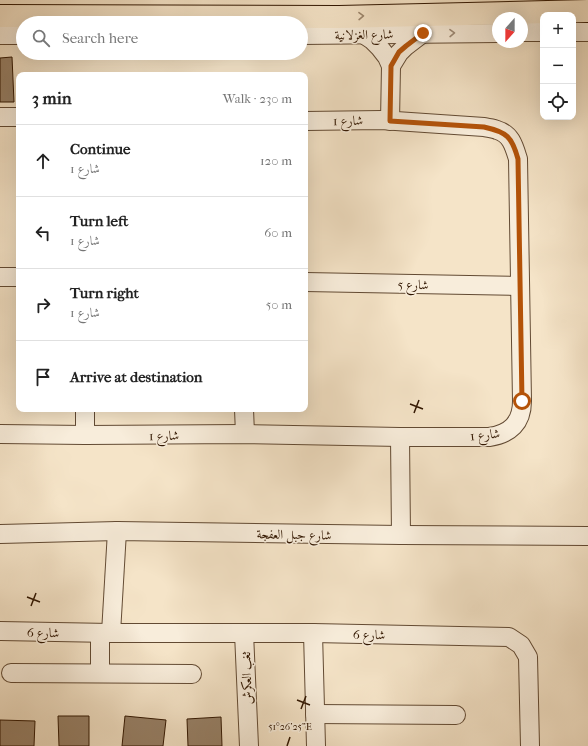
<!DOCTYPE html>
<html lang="en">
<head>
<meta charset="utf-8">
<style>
  :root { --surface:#fff; --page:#f6f6f6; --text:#222; --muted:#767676; --line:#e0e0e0 }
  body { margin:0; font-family:"IM FELL French Canon",Amiri,serif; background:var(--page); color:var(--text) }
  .controls { position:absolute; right:12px; top:12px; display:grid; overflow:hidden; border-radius:8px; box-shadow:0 4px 16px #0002 }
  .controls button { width:36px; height:36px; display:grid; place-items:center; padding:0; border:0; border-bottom:1px solid var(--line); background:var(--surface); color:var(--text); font:20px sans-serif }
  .compass { position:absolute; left:492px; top:12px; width:36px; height:36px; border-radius:50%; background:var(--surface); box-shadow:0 4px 16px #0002; rotate:201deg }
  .stop { position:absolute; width:12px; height:12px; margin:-9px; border:3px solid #b45309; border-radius:50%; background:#fff }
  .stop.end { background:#b45309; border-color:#fff; box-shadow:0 1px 4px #0008 }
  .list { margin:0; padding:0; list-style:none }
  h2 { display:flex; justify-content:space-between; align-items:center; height:52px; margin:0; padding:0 16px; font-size:17px }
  h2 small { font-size:13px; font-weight:400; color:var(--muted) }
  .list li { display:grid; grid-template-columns:26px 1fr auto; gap:12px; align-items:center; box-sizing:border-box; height:72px; padding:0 16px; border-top:1px solid var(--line) }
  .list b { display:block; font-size:15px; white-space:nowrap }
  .list p { margin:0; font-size:13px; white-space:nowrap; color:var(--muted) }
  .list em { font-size:13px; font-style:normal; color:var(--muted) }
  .icon { flex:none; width:22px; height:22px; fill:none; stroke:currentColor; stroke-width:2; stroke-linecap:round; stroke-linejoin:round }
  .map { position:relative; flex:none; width:588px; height:746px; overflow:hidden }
  .search { position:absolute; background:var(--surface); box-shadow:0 4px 16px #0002; left:16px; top:16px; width:292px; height:44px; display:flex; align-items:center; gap:10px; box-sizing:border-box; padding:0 14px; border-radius:22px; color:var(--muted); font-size:15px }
  .panel { position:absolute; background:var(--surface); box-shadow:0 4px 16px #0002; left:16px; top:72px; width:292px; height:340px; border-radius:8px }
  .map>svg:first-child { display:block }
  .building { fill:#978168; stroke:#311601 }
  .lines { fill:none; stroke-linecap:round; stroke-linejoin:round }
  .minor-casing { stroke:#624a33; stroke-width:20 }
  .major-casing { stroke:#311601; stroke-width:24 }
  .minor { stroke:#f8eddb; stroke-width:18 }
  .major { stroke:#f5e4c8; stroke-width:22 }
  .oneway { stroke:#9d876e }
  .oneway2 { stroke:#9e8c79 }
  .route { stroke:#b45309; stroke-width:5 }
  .ticks { fill:none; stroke:#311601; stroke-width:1.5 }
  .labels { text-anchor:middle; stroke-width:3; stroke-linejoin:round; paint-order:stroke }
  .street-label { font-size:13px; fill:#311601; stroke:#f8eddb }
  .ticks-label { font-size:10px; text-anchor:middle; fill:#311601; stroke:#f8eddb; stroke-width:3; stroke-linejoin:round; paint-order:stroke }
</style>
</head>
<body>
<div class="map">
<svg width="588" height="746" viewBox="0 0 588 746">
  <rect width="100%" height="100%" fill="#f5e4c8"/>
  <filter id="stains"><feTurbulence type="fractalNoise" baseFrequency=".005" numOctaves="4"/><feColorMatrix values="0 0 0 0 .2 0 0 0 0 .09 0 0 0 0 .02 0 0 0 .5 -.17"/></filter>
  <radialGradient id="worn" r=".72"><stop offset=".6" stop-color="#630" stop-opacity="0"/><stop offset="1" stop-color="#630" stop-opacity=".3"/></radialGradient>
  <g class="building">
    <path d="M 12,57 L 14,102 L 0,102 L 0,58 Z"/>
    <path d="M 58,716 L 89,716 L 89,746 L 59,746 Z"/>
    <path d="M 125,716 L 166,720 L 163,746 L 122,746 Z"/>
    <path d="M 221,717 L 222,746 L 188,746 L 187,719 Z"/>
    <path d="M 0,720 L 35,721 L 34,746 L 0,746 Z"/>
  </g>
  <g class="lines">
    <defs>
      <g id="minor">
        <path d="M 522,32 L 543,32"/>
        <path d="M 573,32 L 588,32"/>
        <path d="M 363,34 L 372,40 L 380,48 L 387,57 L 391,66 L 390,121"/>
        <path d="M 0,35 L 23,35"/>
        <path d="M 301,35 L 498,33"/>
        <path d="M 391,66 L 399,53 L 406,46 L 423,33"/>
        <path d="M 0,117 L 19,117"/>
        <path d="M 0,277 L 19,277"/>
        <path d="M 305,282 L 520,286"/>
        <path d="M 85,409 L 85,435"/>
        <path d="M 244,409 L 245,434"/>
        <path d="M 0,434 L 85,435 L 245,434 L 400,437 L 489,437 C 510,434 522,423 522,401 L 518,159 C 514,146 511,134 497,130 C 493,128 488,128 484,127 L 381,120 L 305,121"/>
        <path d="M 400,437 L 401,535"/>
        <path d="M 0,534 L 117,531 L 401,535 L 588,536"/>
        <path d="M 0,631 L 111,633 L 313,633 L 509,637 L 521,645 L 528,657 L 530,746"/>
        <path d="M 111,633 L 117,531"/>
        <path d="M 244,633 L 249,746"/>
        <path d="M 313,633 L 316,746"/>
        <path d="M 11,673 L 192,674"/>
        <path d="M 100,673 L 100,633"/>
        <path d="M 315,714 L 456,715"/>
      </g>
      <path id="major" d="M 0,16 L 339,17 L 588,11"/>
    </defs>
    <use href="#minor" class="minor-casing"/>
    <use href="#major" class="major-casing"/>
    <use href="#minor" class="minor"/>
    <use href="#major" class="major"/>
  </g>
  <defs><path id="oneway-chevron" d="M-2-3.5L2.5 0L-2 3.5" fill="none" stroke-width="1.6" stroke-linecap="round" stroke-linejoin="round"/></defs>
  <use class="oneway" href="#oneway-chevron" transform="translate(361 16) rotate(-1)"/>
  <use class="oneway2" href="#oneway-chevron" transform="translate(452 33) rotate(-1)"/>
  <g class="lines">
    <path class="route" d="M 423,33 L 406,46 L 399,52 L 391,66 L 390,121 L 484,127 C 507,132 512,137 518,159 L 522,401"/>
  </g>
  <path class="ticks" d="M 410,404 L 423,409M 414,413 L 419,400M 27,597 L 40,602M 31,606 L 36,593M 297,700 L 310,705M 301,709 L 306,696M 287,746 L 290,737"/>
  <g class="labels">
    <g class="street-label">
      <text transform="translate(364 34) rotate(-1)" y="5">شارع الغزلانية</text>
      <text transform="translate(348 120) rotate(-1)" y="5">شارع 1</text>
      <text transform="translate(413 284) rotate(1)" y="5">شارع 5</text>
      <text transform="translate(485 434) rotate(-6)" y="5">شارع 1</text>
      <text transform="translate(164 435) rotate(-1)" y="5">شارع 1</text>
      <text transform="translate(294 534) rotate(1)" y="5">شارع جبل العفجة</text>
      <text transform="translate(43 632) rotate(1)" y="5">شارع 6</text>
      <text transform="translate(369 634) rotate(1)" y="5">شارع 6</text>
      <text transform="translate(246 678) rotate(-92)" y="5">ثغب العكرش</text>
    </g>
  </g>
  <g class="ticks-label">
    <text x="290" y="730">51°26'25"E</text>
  </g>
  <rect width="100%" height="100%" filter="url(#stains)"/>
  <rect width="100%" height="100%" fill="url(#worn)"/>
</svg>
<div class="controls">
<button>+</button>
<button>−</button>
<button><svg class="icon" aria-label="locate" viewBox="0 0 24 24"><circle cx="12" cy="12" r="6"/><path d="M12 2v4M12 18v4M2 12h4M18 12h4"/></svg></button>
</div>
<svg class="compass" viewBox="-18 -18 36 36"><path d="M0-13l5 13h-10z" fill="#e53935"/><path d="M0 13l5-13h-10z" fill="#767676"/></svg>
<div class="stop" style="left:522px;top:401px"></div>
<div class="stop end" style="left:423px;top:33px"></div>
<div class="search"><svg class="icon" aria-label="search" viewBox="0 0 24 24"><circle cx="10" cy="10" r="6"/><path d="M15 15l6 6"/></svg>Search here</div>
<section class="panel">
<h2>3 min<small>Walk · 230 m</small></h2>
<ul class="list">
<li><svg class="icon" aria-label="ahead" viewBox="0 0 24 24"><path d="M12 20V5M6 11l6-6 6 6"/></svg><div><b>Continue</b><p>شارع 1</p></div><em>120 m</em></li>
<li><svg class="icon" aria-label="left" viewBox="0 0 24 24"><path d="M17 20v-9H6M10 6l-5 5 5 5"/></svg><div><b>Turn left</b><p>شارع 1</p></div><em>60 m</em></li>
<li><svg class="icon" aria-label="right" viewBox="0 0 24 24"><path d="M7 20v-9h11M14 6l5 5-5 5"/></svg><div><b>Turn right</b><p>شارع 1</p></div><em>50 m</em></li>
<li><svg class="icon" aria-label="arrive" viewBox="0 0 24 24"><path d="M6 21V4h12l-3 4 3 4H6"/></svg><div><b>Arrive at destination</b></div></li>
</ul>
</section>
</div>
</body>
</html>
